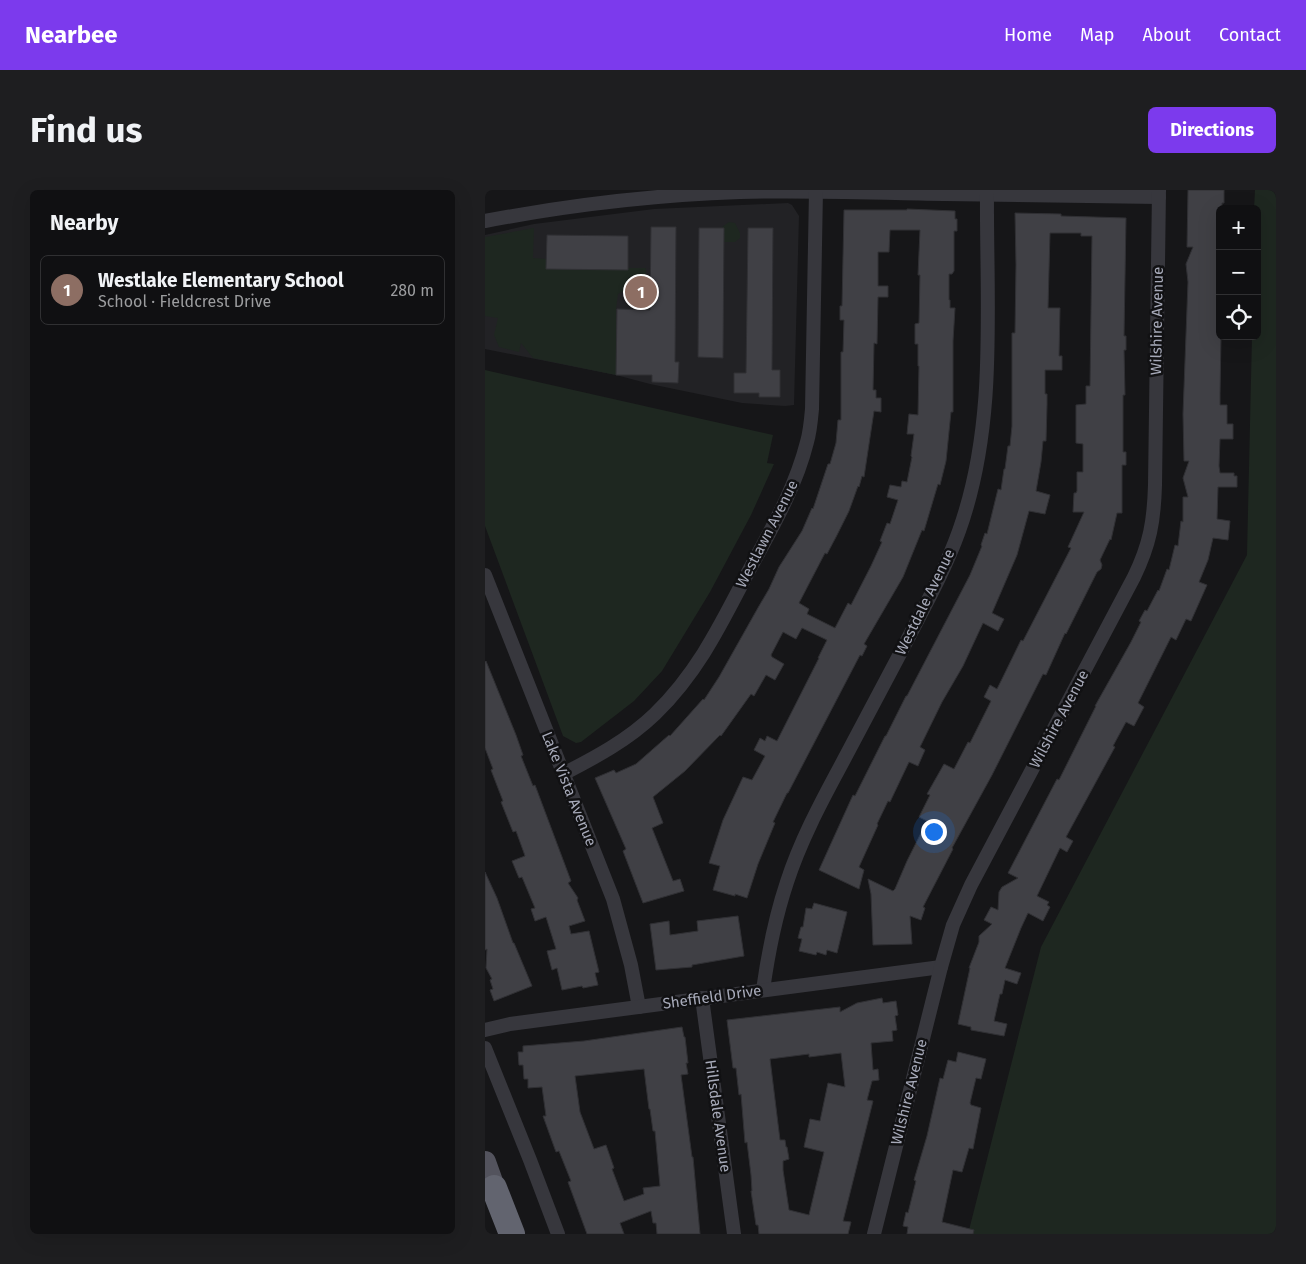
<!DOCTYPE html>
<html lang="en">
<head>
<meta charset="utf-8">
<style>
  :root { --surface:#101012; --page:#1e1e20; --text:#f1f3f6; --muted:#9c9d9f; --line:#303032; --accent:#7c3aed }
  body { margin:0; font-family:"Fira Sans",sans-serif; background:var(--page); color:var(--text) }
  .controls { position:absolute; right:15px; top:15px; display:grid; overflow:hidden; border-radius:8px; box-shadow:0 5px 20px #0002 }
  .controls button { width:45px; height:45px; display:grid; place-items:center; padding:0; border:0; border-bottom:1px solid var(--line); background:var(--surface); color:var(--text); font:25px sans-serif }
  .you { position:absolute; left:448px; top:641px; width:18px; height:18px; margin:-12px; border:4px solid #fff; border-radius:50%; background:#1a73e8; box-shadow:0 0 0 8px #1a73e833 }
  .badge { display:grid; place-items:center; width:32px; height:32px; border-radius:50%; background:var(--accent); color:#fff; font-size:16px; font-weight:700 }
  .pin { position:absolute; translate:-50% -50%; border:2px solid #fff; box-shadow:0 1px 5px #0006 }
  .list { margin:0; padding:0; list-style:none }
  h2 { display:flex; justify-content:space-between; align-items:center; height:65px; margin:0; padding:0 20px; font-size:21px }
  h2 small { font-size:16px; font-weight:400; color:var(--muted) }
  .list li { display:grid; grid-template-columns:32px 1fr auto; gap:15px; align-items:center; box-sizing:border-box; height:70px; margin:0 10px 10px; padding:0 10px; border:1px solid var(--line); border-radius:8px }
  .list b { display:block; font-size:19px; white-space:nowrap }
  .list p { margin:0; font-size:16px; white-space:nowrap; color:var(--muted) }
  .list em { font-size:16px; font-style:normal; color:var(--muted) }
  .icon { flex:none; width:28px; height:28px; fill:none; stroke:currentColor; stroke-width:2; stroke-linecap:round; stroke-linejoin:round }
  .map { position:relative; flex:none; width:791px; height:1044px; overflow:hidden; border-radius:8px }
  header { display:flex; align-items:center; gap:30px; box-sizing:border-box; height:70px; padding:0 25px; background:var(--accent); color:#fff }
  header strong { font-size:24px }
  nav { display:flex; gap:28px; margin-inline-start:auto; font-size:18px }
  .intro { display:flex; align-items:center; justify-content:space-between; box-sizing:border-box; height:120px; padding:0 30px }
  h1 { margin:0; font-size:35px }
  .button { padding:12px 22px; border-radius:8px; background:var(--accent); color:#fff; font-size:18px; font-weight:700 }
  main { display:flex; gap:30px; padding:0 30px }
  aside { flex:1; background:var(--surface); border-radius:8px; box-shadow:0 5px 20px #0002 }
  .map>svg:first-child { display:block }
  .built { fill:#222225 }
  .green { fill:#1e2720 }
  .building { fill:#404045; stroke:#303034; fill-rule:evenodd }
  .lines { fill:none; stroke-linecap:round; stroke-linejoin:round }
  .street { stroke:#37373d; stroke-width:14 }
  .primary { stroke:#53535d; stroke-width:22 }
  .highway { stroke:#62646f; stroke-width:26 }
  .labels { text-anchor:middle; stroke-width:5; stroke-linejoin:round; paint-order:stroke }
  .street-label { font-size:15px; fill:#a7aab9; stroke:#111113 }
</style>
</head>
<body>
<header>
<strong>Nearbee</strong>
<nav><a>Home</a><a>Map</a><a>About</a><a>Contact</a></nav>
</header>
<div class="intro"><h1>Find us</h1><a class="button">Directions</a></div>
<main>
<aside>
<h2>Nearby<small></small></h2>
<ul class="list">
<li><span class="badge" style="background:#8d6e63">1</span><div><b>Westlake Elementary School</b><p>School · Fieldcrest Drive</p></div><em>280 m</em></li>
</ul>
</aside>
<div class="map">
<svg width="791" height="1044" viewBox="0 0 791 1044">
  <rect width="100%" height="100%" fill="#161618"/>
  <path class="built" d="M 303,13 L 307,15 L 314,26 L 309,215 L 300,216 L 257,213 L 165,194 L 131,185 L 0,159 L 0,45 L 49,34 L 169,19 Z"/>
  <g class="green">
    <path d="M 770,0 L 791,0 L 791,1044 L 483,1044 L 556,757 L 762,365 L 767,146 L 772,146 L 772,19 L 769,19 Z"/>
    <path d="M 244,32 L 250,33 L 255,43 L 255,48 L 250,52 L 239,52 L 239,38 L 237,37 Z"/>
    <path d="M 49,38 L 48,68 L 62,69 L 63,79 L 143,80 L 143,78 L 161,78 L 160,103 L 139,101 L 133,104 L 131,119 L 131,185 L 48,168 L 36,153 L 34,162 L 14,157 L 9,145 L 13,128 L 0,126 L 0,47 Z"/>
    <path d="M 0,180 L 288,245 L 282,273 L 289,274 L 266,325 L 225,402 L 177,481 L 149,511 L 96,552 L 91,553 L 78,546 L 0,336 Z"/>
  </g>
  <g class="building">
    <path d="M 703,0 L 739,0 L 739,13 L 737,13 L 737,19 L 735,19 L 735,146 L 736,146 L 735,204 L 735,215 L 742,215 L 742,234 L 748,234 L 748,249 L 735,249 L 734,276 L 735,283 L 749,283 L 749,286 L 752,286 L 752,297 L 733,297 L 732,329 L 745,331 L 743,350 L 728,348 L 723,370 L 714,392 L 722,395 L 706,431 L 701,429 L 691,450 L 686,447 L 653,513 L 659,517 L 649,536 L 641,532 L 628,556 L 630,557 L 581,647 L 588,651 L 582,662 L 575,658 L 552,706 L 564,712 L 562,715 L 565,717 L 558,731 L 543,723 L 536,738 L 520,778 L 536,783 L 532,794 L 520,790 L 517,804 L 515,804 L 509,831 L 522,834 L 519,846 L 486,840 L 486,837 L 473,834 L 485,778 L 484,778 L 494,752 L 494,746 L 507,734 L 499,730 L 506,717 L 513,720 L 514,702 L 517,697 L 533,688 L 523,683 L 572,589 L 574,590 L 611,516 L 610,516 L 646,452 L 656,432 L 654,431 L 660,420 L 662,421 L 673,400 L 674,401 L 682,379 L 684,380 L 690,355 L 693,356 L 696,331 L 698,332 L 698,307 L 703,307 L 698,288 L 704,271 L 699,271 L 698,224 L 703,92 L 701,74 L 708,57 L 702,57 Z"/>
    <path d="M 422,19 L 470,21 L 470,29 L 472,29 L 472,41 L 469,41 L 469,81 L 467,84 L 464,84 L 464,110 L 465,110 L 465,118 L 470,118 L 468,151 L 468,222 L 466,222 L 461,271 L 455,295 L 453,294 L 439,341 L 437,340 L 418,387 L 379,454 L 382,456 L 377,466 L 375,465 L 303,603 L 302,603 L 288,632 L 290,633 L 273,674 L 262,708 L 250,704 L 250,706 L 228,700 L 235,676 L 224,673 L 238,630 L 258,587 L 267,590 L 280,566 L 269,560 L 275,548 L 280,551 L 282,546 L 292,551 L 334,468 L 333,468 L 342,450 L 317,438 L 311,449 L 298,442 L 286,465 L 287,467 L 299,474 L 290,490 L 281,485 L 269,506 L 266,504 L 236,546 L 235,545 L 200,581 L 168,607 L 178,633 L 167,638 L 188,691 L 195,689 L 199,701 L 158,713 L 138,661 L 141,659 L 110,588 L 129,580 L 131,583 L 151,574 L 184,545 L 185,546 L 218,509 L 219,510 L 234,487 L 274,416 L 284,399 L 294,377 L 317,341 L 327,318 L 328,319 L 343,274 L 345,274 L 351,253 L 353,230 L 356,230 L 356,162 L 358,162 L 359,130 L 355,130 L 355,116 L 357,116 L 359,20 L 422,20 ZM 405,40 L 435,40 L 433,85 L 435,85 L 434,133 L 430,134 L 430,154 L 433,154 L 433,176 L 434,176 L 433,225 L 424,224 L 422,244 L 429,244 L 426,266 L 427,267 L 422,292 L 417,291 L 416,297 L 405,295 L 402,307 L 413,310 L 405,334 L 402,333 L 395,351 L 397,352 L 386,376 L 366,415 L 363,413 L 350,438 L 322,424 L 324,419 L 314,413 L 340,363 L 342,364 L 351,347 L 364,321 L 373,296 L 374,297 L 377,286 L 379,287 L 389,221 L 396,222 L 396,208 L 391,208 L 391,200 L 388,200 L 389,153 L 392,154 L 393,107 L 403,107 L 403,96 L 393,96 L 393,62 L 404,62 Z"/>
    <path d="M 530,23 L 576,24 L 576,26 L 641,28 L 639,146 L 641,146 L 641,160 L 639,160 L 640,205 L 638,205 L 638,262 L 641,262 L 641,275 L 637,275 L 637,323 L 632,323 L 626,350 L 625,349 L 615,370 L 617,375 L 616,379 L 612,382 L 581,444 L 580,443 L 561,485 L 558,484 L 507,585 L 467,658 L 468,659 L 438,717 L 440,718 L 436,730 L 425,726 L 427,754 L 388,755 L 386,704 L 383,689 L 408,701 L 410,699 L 422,671 L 442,631 L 434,627 L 445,605 L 442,604 L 459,574 L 469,579 L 483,552 L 485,553 L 506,511 L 499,507 L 505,495 L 512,499 L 516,491 L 536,450 L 538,451 L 586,358 L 583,357 L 599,322 L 588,322 L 589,303 L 591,303 L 592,301 L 592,282 L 598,282 L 598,254 L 591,253 L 591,215 L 601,214 L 601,196 L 605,196 L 607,46 L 596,46 L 596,43 L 565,43 L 563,118 L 575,118 L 574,166 L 577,166 L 577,180 L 560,180 L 560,204 L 562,204 L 562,215 L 561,251 L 558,251 L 556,272 L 551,301 L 565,305 L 560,324 L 544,321 L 532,365 L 507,423 L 519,429 L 513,441 L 498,433 L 478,476 L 457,512 L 435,557 L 440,560 L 433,576 L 424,572 L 405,612 L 403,611 L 392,634 L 393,635 L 374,677 L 379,680 L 374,699 L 334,680 L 368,605 L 370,606 L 400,546 L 401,546 L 421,506 L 422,506 L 485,385 L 497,356 L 496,355 L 500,343 L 502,344 L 513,299 L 516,300 L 519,279 L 520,279 L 523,256 L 525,256 L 527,236 L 527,143 L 530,143 L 531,75 Z"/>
    <path d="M 166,37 L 191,37 L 190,172 L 194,172 L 193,193 L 167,192 L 167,185 L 131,185 L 132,119 L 165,120 Z"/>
    <path d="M 214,38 L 239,38 L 238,168 L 213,167 Z"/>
    <path d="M 263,38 L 288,38 L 287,180 L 295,180 L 295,207 L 274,207 L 274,203 L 249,203 L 249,183 L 261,183 Z"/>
    <path d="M 62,45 L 143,46 L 143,80 L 61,79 Z"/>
    <path d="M 1,471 L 31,545 L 38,565 L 36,566 L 48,596 L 50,595 L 86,691 L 83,693 L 93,708 L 92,710 L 100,731 L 84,736 L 86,744 L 104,741 L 114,782 L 110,783 L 113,795 L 98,798 L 97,796 L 77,800 L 72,778 L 67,780 L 62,761 L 71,759 L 61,727 L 50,731 L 46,719 L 50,718 L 37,687 L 34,688 L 27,671 L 40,666 L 39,663 L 31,641 L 28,642 L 16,612 L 18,611 L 6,580 L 8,579 L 0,558 L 0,472 Z"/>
    <path d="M 0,682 L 12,708 L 28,753 L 29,753 L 47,796 L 9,811 L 5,800 L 8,799 L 5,790 L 7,789 L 1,778 L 2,759 L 0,760 Z"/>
    <path d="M 329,713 L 362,722 L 352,763 L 342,760 L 341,765 L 332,762 L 331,765 L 314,761 L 317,749 L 313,748 L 316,737 L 318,737 L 321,718 L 327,719 Z"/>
    <path d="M 253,726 L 259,766 L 207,775 L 207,777 L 171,780 L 165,734 L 184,731 L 185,745 L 213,741 L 212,731 Z"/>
    <path d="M 397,808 L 398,813 L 411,811 L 413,825 L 410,826 L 412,840 L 407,841 L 408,851 L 386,853 L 388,880 L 393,879 L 394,890 L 387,891 L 382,910 L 388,911 L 358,1031 L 366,1032 L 363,1044 L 274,1044 L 273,1035 L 271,1035 L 266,1001 L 267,1001 L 266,985 L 262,952 L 260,953 L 256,904 L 254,905 L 251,878 L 248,878 L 242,830 L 355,817 L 355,822 L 372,813 ZM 356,863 L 360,897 L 343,893 L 335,931 L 325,929 L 319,957 L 339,962 L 324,1025 L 304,1020 L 298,980 L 298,971 L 304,969 L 302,957 L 301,957 L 300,950 L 295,950 L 285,869 L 324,864 L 324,867 Z"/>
    <path d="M 197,837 L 199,847 L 200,847 L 203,873 L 201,873 L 203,884 L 196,885 L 207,967 L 208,967 L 215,1044 L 172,1044 L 171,1033 L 168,1033 L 166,1021 L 135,1033 L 139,1044 L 102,1044 L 83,992 L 86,991 L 74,961 L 71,962 L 58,926 L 61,926 L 57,897 L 43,898 L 43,889 L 39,889 L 38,875 L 34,875 L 33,862 L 38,862 L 38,856 L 99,851 ZM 159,879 L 164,919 L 165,919 L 168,941 L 170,941 L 175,996 L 158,998 L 159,1004 L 139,1011 L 127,979 L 129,978 L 128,975 L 121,955 L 109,959 L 95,922 L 90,886 Z"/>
    <path d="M 473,862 L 501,869 L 496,889 L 491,888 L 485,913 L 486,915 L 496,918 L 488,959 L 484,958 L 477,982 L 468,980 L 457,1032 L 489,1040 L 488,1044 L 422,1044 L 423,1037 L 418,1036 L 421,1022 L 423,1023 L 431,991 L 429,990 L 442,946 L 455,888 L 458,889 L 463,870 L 471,872 Z"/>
  </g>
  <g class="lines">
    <g class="street">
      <path d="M 0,31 C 84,15 169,5 255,2 C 323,0 391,3 459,4 C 530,5 602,6 674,7"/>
      <path d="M 0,385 L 128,709 L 146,775 L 154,817"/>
      <path d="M 78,584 C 111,567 143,550 170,524 C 212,483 234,438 261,386 C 284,343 310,300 322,252 C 325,242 326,230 327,219 L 331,0"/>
      <path d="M 278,800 C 283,764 290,728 302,692 C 315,652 335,614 355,577 C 376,538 396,499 417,460 C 437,421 459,383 474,341 C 513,232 501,114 502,0"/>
      <path d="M 217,808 L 249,1044"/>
      <path d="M 0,840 L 25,834 L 456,777"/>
      <path d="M 0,858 L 45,970 L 73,1044"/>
      <path d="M 389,1044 L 456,777 L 468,735 L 486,695 L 649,387 C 665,354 669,331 670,295 L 674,0"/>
    </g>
    <path class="primary" d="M 0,972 L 15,1014"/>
    <path class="highway" d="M 9,998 L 27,1044"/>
  </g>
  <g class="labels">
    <g class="street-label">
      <text transform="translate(672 131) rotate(-89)" y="5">Wilshire Avenue</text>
      <text transform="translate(282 344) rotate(-63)" y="5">Westlawn Avenue</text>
      <text transform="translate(440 412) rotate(-64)" y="5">Westdale Avenue</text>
      <text transform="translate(574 529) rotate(-62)" y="5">Wilshire Avenue</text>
      <text transform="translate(84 599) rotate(68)" y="5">Lake Vista Avenue</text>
      <text transform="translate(227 807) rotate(-8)" y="5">Sheffield Drive</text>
      <text transform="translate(424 902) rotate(-76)" y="5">Wilshire Avenue</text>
      <text transform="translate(233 926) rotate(82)" y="5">Hillsdale Avenue</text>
    </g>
  </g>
</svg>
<div class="controls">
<button>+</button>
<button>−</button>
<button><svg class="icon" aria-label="locate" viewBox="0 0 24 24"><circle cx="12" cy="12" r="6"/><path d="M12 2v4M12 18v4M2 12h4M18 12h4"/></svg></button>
</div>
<div class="you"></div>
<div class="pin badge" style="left:156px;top:102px;background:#8d6e63">1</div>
</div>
</main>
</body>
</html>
